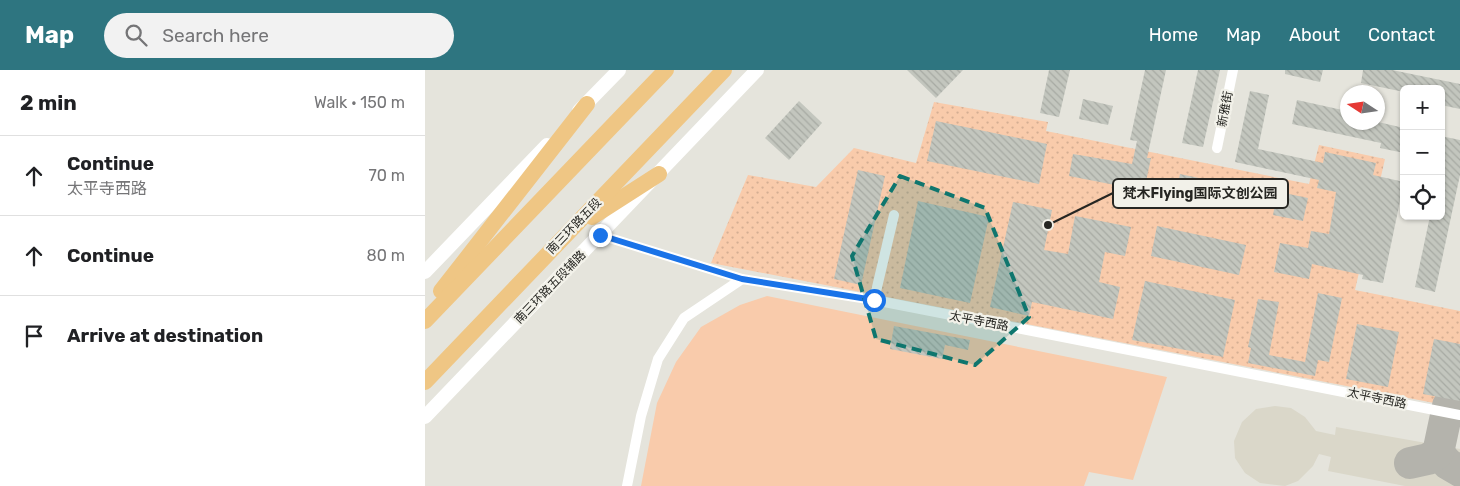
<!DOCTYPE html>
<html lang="en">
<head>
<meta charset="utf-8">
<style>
  :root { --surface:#fff; --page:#f2f2f2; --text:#202124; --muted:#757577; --line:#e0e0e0; --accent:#2e7580 }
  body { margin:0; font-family:Rubik,"Noto Sans SC",sans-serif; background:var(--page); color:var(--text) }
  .controls { position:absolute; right:15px; top:15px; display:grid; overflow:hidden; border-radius:8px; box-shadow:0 1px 4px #0004 }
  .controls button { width:45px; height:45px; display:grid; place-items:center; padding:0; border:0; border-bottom:1px solid var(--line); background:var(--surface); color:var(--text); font:25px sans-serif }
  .compass { position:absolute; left:915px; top:15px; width:45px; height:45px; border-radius:50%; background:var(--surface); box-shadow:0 1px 4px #0004; rotate:282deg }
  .stop { position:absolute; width:15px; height:15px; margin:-11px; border:4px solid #1a73e8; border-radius:50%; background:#fff }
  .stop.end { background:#1a73e8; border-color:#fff; box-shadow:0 1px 5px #0008 }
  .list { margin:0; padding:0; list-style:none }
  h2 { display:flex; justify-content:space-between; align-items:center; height:65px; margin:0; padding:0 20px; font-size:21px }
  h2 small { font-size:16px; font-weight:400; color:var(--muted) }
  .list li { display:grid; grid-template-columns:32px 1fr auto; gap:15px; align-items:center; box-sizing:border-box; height:80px; padding:0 20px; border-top:1px solid var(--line) }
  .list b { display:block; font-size:19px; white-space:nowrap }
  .list p { margin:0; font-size:16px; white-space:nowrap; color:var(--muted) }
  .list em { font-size:16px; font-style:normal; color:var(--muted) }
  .icon { flex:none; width:28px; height:28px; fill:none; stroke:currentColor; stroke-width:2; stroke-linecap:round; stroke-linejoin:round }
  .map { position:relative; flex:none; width:1035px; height:416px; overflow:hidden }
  header { display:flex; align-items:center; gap:30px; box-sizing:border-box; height:70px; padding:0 25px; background:var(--accent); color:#fff }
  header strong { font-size:24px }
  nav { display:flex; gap:28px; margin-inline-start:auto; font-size:18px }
  .search { width:350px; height:45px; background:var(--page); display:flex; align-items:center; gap:12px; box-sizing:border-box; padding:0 18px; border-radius:28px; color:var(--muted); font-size:19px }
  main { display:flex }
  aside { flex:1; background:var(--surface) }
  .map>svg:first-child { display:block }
  .built { fill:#dad7c9 }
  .grass { fill:url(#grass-dots) }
  .pitch { fill:#f9cbab }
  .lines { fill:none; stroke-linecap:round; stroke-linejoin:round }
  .taxiway { stroke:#b4b3ac; stroke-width:32 }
  .building { fill:url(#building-back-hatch) }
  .minor { stroke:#fff; stroke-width:10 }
  .secondary { stroke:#fff; stroke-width:14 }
  .trunk { stroke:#efc684; stroke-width:16 }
  .route { stroke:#1a73e8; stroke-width:6 }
  .marked { fill:#0f766e; fill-opacity:0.2; stroke:#0f766e; stroke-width:4; stroke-dasharray:10 6; stroke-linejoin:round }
  .labels { text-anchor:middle; stroke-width:4.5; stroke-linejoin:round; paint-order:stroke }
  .street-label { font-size:12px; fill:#262622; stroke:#f2f1e9 }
  .leader { fill:none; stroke:#262622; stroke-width:2 }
  .callout-dot { fill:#262622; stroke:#f2f1e9; stroke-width:2 }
  .callout { fill:#f2f1e9; stroke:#262622; stroke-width:2 }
  .callout-label { font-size:14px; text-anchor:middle; font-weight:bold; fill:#262622 }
</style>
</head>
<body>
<header>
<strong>Map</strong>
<div class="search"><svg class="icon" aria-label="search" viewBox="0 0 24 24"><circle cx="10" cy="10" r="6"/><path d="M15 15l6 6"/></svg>Search here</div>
<nav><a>Home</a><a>Map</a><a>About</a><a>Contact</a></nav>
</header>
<main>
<aside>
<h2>2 min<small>Walk · 150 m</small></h2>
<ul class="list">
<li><svg class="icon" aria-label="ahead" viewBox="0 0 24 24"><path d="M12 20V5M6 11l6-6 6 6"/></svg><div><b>Continue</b><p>太平寺西路</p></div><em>70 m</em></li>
<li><svg class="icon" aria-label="ahead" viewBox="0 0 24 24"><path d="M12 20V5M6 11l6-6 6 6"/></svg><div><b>Continue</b></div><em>80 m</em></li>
<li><svg class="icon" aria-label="arrive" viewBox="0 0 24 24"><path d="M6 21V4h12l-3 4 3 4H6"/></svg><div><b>Arrive at destination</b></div></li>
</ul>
</aside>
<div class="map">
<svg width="1035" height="416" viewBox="0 0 1035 416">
  <defs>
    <pattern id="grass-dots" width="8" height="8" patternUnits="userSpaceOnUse" patternTransform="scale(1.25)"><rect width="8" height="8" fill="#f9cbab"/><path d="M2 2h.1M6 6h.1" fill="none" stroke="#d5ae93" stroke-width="1.8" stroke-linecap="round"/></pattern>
    <pattern id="building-back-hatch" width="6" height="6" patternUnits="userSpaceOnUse" patternTransform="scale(1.25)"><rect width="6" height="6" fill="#c3c6be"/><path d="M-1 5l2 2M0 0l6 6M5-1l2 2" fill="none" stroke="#a7aaa3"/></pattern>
  </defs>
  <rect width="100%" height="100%" fill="#e5e4dc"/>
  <path class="built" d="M 850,336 L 866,338 L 880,347 L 891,361 L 910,365 L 911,357 L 1035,379 L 1035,416 L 980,416 L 903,401 L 906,387 L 894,384 L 888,396 L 873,411 L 860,416 L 835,413 L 820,403 L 810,388 L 809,371 L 817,352 L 831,339 Z"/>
  <path class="grass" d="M 509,32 L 623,52 L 621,61 L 884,114 L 894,75 L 960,89 L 930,220 L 1035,241 L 1035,338 L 286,193 L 323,105 L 391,117 L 429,78 L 491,93 Z"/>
  <path class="pitch" d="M 342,226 L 742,307 L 708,410 L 664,402 L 659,416 L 216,416 L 232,333 L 251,292 L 276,257 L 315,235 Z"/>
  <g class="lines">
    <g class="taxiway">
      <path d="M 1013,383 L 1023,394 L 1035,401"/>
      <path d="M 985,393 L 1003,389 L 1013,383 L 1023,336"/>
    </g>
  </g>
  <g class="building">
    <path d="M 482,0 L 538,0 L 511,28 Z"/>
    <path d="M 624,0 L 645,0 L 634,47 L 615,43 Z"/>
    <path d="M 720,0 L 741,0 L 722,88 L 726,88 L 716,135 L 687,129 L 690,115 L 644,106 L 648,84 L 707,94 L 712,71 L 705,70 Z"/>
    <path d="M 773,0 L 795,0 L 778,77 L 757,73 Z"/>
    <path d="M 860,0 L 898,0 L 895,12 L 860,4 Z"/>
    <path d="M 938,0 L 967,0 L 1035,14 L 1035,39 L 1016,35 L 1016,19 L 979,19 L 979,22 L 936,13 Z"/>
    <path d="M 825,21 L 844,25 L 833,79 L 898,93 L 900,82 L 951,93 L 948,105 L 979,112 L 958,213 L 937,209 L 938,205 L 887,194 L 884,209 L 849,202 L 855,173 L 883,178 L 886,161 L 904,164 L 911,122 L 892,118 L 894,110 L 810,92 Z"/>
    <path d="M 658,29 L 688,36 L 683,55 L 654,49 Z"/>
    <path d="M 872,30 L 922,41 L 922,52 L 953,52 L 979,58 L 979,83 L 955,78 L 956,73 L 867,54 Z"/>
    <path d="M 374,31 L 397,53 L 364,90 L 340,68 Z"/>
    <path d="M 511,51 L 622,74 L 614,114 L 502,91 Z"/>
    <path d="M 1016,66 L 1035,70 L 1035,105 L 1010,222 L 990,217 L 1005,146 L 1016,146 Z"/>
    <path d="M 433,100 L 460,106 L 436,215 L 409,209 Z"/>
    <path d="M 755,104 L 797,113 L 792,137 L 750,128 Z"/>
    <path d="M 817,114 L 883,128 L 878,151 L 848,145 L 850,135 L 814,127 Z"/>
    <path d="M 493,131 L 564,147 L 545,233 L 475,218 Z"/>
    <path d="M 588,132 L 627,140 L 619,180 L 643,184 L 650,146 L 706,157 L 700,186 L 680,182 L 674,212 L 695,217 L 688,249 L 607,232 L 604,246 L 565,237 Z"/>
    <path d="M 732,156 L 821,175 L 814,205 L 726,186 Z"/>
    <path d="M 720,211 L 810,230 L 798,287 L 707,270 Z"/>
    <path d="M 893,223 L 917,228 L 904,292 L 893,290 L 890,306 L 823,293 L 826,278 L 823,277 L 833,229 L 854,232 L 844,285 L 880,292 Z"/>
    <path d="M 932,254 L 974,262 L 963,317 L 921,309 Z"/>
    <path d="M 469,256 L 545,270 L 543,280 L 520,275 L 517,289 L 465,279 Z"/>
    <path d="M 1009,269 L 1035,274 L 1035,331 L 998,324 Z"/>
  </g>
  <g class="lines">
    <g class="minor">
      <path d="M 792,78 L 808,0"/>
      <path d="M 175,165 L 317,209"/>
      <path d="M 449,230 L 469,145"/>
      <path d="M 202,416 L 216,346 L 233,289 L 259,248 L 317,209 L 449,230 L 1035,345"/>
    </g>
    <g class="secondary">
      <path d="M 154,41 L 194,0"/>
      <path d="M 0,202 L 122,75"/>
      <path d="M 0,347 L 332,0"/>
    </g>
    <g class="trunk">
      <path d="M 167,147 L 234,104"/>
      <path d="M 16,221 L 162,34"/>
      <path d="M 0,251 L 241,0"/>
      <path d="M 0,312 L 299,0"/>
    </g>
  </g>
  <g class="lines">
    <path class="route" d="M 175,165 L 317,209 L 449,230"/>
  </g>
  <path class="marked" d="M 475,106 L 560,138 L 604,247 L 550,295 L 451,269 L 427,186 Z"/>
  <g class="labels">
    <g class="street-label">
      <text transform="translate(800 39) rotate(-79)" y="4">新雅街</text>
      <text transform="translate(149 156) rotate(-46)" y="4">南三环路五段</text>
      <text transform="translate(125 217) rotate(-46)" y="4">南三环路五段辅路</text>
      <text transform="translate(554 251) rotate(11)" y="4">太平寺西路</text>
      <text transform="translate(952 328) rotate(12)" y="4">太平寺西路</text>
    </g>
  </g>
  <path class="leader" d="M623 155L688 123"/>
  <circle class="callout-dot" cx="623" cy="155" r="5"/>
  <rect class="callout" x="688" y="109" width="175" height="29" rx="5"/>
  <g class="callout-label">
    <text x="775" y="128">梵木Flying国际文创公园</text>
  </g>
</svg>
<div class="controls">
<button>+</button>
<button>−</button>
<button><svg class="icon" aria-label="locate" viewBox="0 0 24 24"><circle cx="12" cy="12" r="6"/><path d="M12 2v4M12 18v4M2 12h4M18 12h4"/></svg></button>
</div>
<svg class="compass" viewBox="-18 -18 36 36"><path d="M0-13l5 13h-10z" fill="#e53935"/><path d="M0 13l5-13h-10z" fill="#757577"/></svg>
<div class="stop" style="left:449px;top:230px"></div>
<div class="stop end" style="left:175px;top:165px"></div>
</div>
</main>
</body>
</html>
